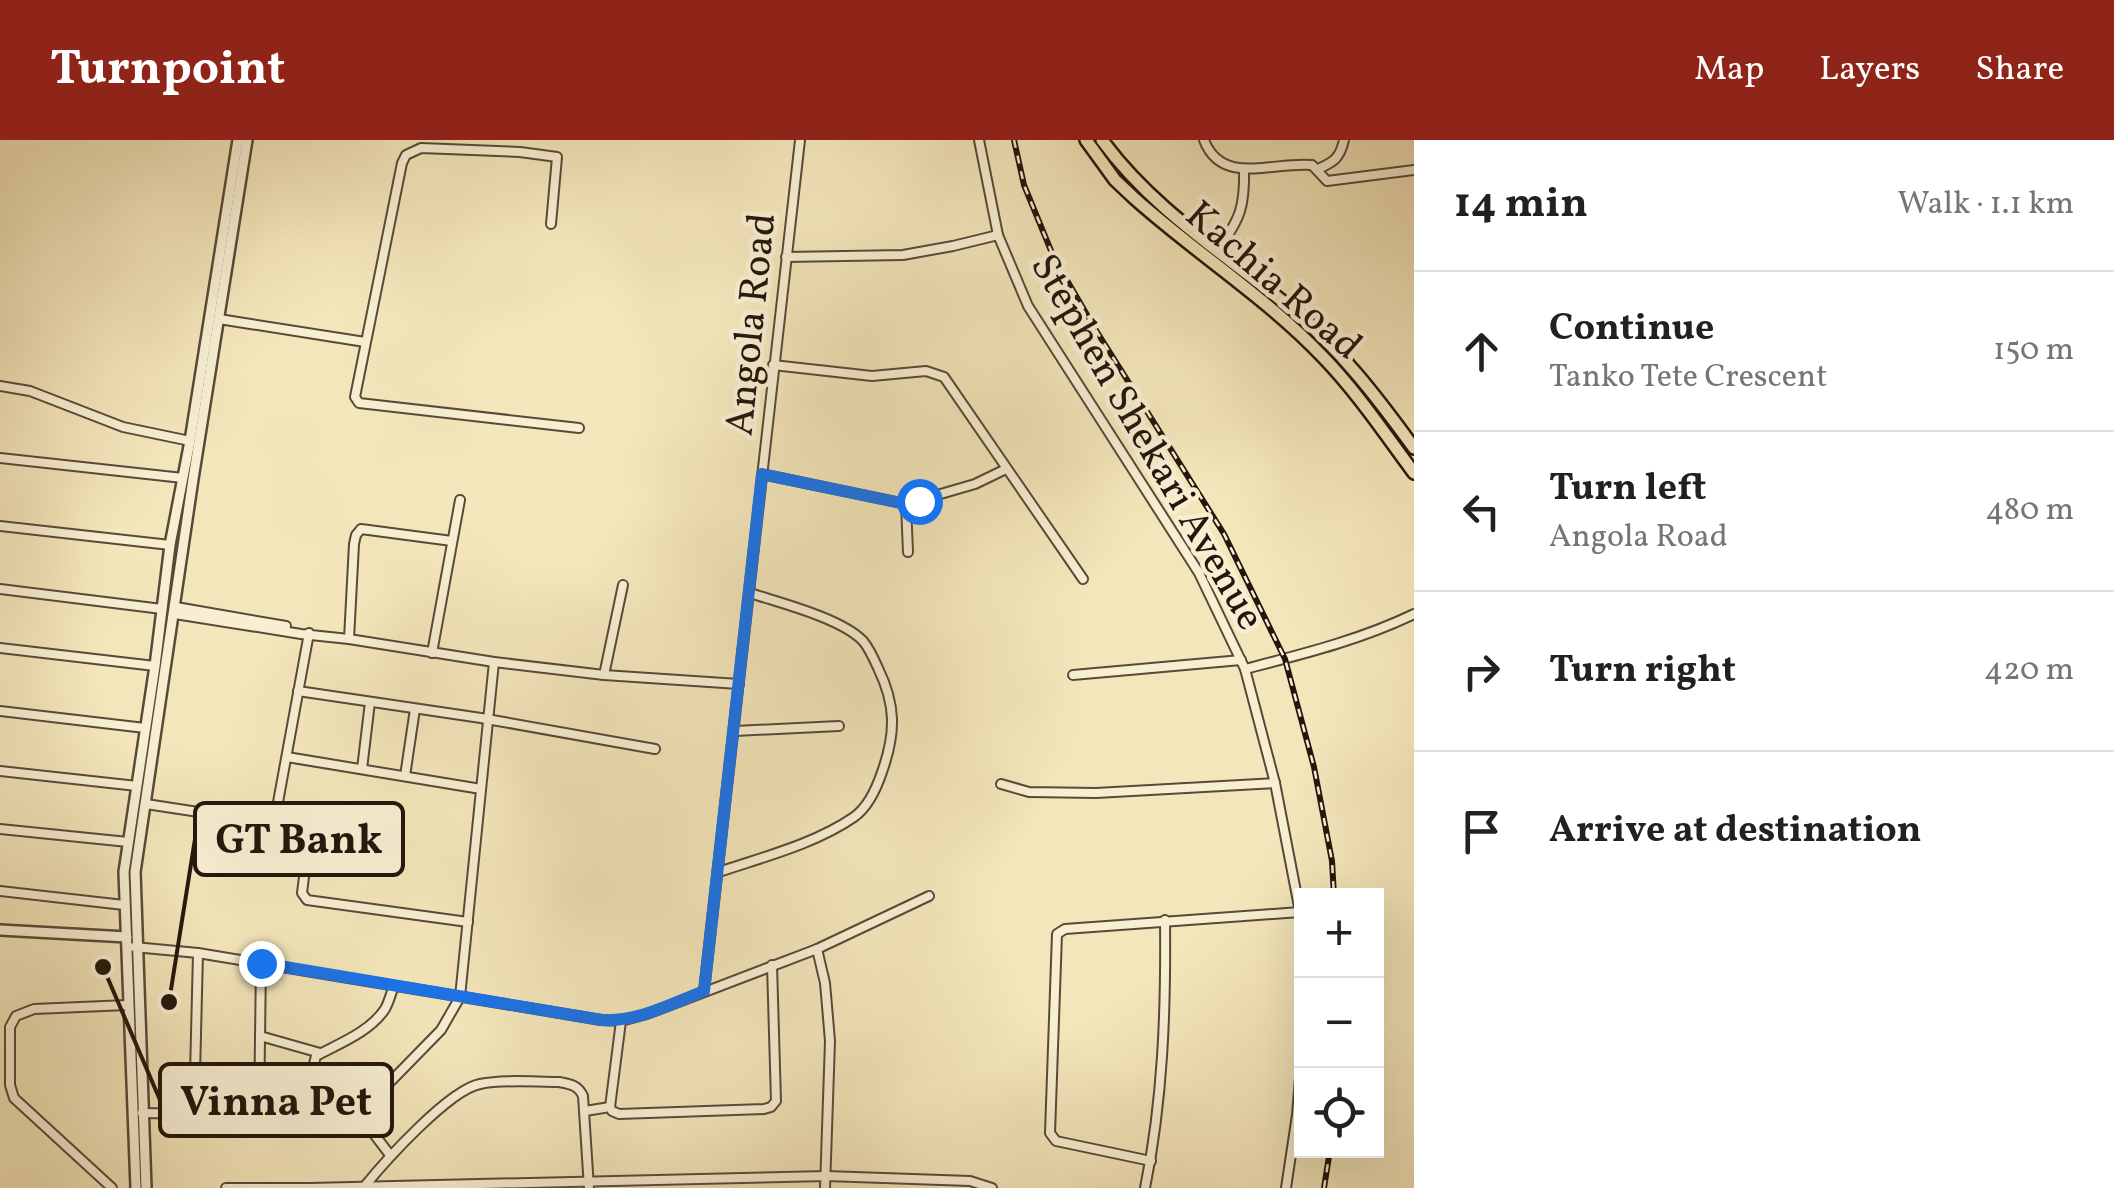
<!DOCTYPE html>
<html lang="en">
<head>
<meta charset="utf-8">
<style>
  :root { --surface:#fff; --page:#f6f6f6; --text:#202124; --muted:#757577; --line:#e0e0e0; --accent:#8f2418 }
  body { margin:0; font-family:Vollkorn,serif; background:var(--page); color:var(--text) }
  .controls { position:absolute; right:30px; bottom:30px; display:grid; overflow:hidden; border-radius:0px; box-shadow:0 10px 40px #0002 }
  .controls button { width:90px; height:90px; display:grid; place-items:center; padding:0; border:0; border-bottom:2px solid var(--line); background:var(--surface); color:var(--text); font:50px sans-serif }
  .stop { position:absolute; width:30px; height:30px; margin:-22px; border:8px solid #1a73e8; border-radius:50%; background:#fff }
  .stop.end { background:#1a73e8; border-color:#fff; box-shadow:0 2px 10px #0008 }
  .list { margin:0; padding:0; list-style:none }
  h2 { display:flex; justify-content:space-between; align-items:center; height:130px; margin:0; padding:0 40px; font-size:42px }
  h2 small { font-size:32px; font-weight:400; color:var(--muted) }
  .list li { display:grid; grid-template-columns:65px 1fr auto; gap:30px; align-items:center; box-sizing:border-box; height:160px; padding:0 40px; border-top:2px solid var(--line) }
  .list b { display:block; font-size:38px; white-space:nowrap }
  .list p { margin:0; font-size:32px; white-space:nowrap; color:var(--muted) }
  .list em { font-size:32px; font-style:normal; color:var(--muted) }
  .icon { flex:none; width:55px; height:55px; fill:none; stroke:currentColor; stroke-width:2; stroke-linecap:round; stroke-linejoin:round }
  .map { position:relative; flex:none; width:1414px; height:1048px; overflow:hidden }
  header { display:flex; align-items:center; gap:60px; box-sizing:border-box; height:140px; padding:0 50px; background:var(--accent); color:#fff }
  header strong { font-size:48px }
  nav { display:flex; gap:55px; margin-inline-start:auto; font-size:35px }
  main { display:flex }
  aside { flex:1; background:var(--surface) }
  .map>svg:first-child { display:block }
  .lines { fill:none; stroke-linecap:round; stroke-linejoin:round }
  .minor-casing { stroke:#574a38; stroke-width:12 }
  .tertiary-casing { stroke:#574a38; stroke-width:14 }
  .primary-casing { stroke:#23160c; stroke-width:16 }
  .minor { stroke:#f8efd3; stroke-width:8 }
  .tertiary { stroke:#f8efd3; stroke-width:9 }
  .primary { stroke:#f4e6bb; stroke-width:11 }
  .rail-casing { stroke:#23160c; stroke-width:6 }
  .rail { stroke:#f8efd3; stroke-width:2.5; stroke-dasharray:8; stroke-linecap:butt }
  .route { stroke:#1a73e8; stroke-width:12 }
  .labels { text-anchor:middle; stroke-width:9; stroke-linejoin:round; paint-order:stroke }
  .street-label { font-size:40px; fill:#23160c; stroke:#f8efd3 }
  .leader { fill:none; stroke:#23160c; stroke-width:4 }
  .callout-dot { fill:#23160c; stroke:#f8efd3; stroke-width:4 }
  .callout { fill:#f8efd3; stroke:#23160c; stroke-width:4 }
  .callout-label { font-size:42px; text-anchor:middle; font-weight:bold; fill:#23160c }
</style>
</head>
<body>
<header>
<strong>Turnpoint</strong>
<nav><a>Map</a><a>Layers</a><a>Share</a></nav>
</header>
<main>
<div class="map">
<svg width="1414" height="1048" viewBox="0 0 1414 1048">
  <rect width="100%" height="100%" fill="#f4e6bb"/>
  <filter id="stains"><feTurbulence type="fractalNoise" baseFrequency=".002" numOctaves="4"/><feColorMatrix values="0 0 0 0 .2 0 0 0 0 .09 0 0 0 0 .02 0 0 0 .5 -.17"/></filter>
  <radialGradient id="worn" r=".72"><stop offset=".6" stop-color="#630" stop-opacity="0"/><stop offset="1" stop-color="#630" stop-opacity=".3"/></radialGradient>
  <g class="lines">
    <defs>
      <g id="minor">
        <path d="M 979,0 L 998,95 L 1028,166 L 1199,433 L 1245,529 L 1275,643 L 1300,772 L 1302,808"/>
        <path d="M 1204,0 C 1222,47 1274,21 1312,25 L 1327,41 L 1414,30"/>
        <path d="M 1318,29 C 1334,22 1340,18 1344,0"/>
        <path d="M 551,84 L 557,17 L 520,12 L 421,8 L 406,15 L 402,23 L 355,257 L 359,263 L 579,288"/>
        <path d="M 1218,110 C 1240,79 1245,67 1244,29"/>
        <path d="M 786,117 L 903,115 L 953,106 L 998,95"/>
        <path d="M 219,179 L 365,202"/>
        <path d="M 773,225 L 872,236 L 926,231 L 944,237 L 1083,439"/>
        <path d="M 0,246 L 30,251 L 123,287 L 190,301"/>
        <path d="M 0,318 L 183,338"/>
        <path d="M 762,334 L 906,364 L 975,344 L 1006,329"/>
        <path d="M 906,364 L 908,412"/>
        <path d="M 0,386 L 170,405"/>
        <path d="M 0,449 L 162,469"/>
        <path d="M 176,467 L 286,486"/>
        <path d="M 175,474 L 301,494 L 349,499 L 494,522 L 604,535 L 739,544"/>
        <path d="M 349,499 L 354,404 L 356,395 L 361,389 L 452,401"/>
        <path d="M 0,508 L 155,526"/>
        <path d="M 432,513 L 460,360"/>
        <path d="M 1245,529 C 1303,514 1360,500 1414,474"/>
        <path d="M 604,535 L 623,445"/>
        <path d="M 1073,535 L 1241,520"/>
        <path d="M 298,551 L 481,578 L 655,609"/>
        <path d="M 0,571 L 145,588"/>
        <path d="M 735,591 L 839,586"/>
        <path d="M 287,617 L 481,649"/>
        <path d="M 362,629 L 370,562"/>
        <path d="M 0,631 L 137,646"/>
        <path d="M 405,636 L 415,569"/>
        <path d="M 1001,644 L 1029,652 L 1096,653 L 1275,643"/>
        <path d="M 146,664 L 304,688 L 309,691 L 309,697 L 302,753 L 307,760 L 468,782"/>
        <path d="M 274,684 L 309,493"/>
        <path d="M 0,689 L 128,702"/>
        <path d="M 719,732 C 763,717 815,704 854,677 C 868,667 877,647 882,632 C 896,593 896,565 878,528 C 874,519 869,508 863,501 C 841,478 780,463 750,453"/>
        <path d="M 0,751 L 124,765"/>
        <path d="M 134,807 L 198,813 L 601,880 L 621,881 L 647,874 L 817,809 L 929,756"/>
        <path d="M 817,809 L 825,843 L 830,901 L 825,1048"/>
        <path d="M 704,851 L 800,0"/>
        <path d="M 260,896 L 320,913"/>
        <path d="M 610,967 L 621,881"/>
        <path d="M 585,971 L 610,967 L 612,971 L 619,974 L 764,969 L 771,967 L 776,961 L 772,825"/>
        <path d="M 142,973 L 259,975 L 361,982 L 371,990 L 390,1015"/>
        <path d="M 194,975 L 198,813"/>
        <path d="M 259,975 L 261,823"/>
        <path d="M 300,978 L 316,916 C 338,904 370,892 385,869 C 389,862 391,853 394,846"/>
        <path d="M 352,981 L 441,890 L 460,857 L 494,522"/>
        <path d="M 1151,1021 L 1056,1001 L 1050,993 L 1057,794 L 1065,789 L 1300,772"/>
        <path d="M 364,1047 C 385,1021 449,950 480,944 C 505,939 534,942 559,942 C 570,944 578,945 583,956 L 589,1048"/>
        <path d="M 112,1048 L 14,958 L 10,945 L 10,887 L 16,876 L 34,869 L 127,865"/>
        <path d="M 226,1048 L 309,1048"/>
        <path d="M 310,1048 L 826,1036 L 970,1041 L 992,1048"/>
        <path d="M 1145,1048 C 1163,960 1166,870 1165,780"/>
        <path d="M 1286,1048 L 1297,975 L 1302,912"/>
      </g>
      <g id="tertiary">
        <path d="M 0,790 L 127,797"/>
        <path d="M 136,1048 L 124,732 L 155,526 L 170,405 L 190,301 L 238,0"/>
        <path d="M 146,1048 L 135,732 L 193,339 L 247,0"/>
      </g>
      <g id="primary">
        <path d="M 1086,0 L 1115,40 L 1133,57 C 1194,112 1266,157 1323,217 C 1357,252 1385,294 1414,333"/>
        <path d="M 1102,0 C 1152,69 1227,115 1292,169 C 1340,209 1377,257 1414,308"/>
      </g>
    </defs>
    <use href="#minor" class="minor-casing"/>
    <use href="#tertiary" class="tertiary-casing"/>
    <use href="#primary" class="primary-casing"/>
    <use href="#minor" class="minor"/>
    <use href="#tertiary" class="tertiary"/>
    <use href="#primary" class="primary"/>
    <defs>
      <g id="rail">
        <path d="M 1014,0 L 1024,45 L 1054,118 L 1097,192 L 1224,394 L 1285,519 L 1314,627 L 1332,721 L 1334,756"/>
        <path d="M 1324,1048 L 1330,1010"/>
      </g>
    </defs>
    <use href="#rail" class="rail-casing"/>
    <use href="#rail" class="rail"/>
  </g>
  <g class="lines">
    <path class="route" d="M 261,823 L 602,880 C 638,882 671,864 704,851 L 762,334 L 906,364 L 919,361"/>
  </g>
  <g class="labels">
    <g class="street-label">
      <text transform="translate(1275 139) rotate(41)" y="14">Kachia Road</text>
      <text transform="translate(749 184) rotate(-84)" y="14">Angola Road</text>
      <text transform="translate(1149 301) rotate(60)" y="14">Stephen Shekari Avenue</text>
    </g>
  </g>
  <path class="leader" d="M169 862L195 699M103 827L160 960"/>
  <g class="callout-dot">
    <circle cx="169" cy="862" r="10"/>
    <circle cx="103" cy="827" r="10"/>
  </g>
  <g class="callout">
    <rect x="195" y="663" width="208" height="72" rx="10"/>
    <rect x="160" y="924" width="232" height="72" rx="10"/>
  </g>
  <g class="callout-label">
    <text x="299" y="713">GT Bank</text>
    <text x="276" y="975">Vinna Pet</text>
  </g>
  <rect width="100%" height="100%" filter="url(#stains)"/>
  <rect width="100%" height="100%" fill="url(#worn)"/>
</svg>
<div class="controls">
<button>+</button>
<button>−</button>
<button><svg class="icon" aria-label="locate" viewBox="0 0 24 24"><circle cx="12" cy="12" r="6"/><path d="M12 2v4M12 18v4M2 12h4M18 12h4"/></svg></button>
</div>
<div class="stop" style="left:919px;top:361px"></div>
<div class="stop end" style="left:261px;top:823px"></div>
</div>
<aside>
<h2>14 min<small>Walk · 1.1 km</small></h2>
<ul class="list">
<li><svg class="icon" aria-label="ahead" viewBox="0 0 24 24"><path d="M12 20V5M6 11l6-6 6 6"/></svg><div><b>Continue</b><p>Tanko Tete Crescent</p></div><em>150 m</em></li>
<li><svg class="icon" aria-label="left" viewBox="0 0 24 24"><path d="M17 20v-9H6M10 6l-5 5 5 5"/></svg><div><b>Turn left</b><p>Angola Road</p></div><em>480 m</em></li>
<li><svg class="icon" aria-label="right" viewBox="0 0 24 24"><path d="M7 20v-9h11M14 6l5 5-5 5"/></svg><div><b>Turn right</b></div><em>420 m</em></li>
<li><svg class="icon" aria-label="arrive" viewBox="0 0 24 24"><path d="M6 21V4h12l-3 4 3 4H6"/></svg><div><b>Arrive at destination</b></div></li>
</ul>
</aside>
</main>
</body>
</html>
